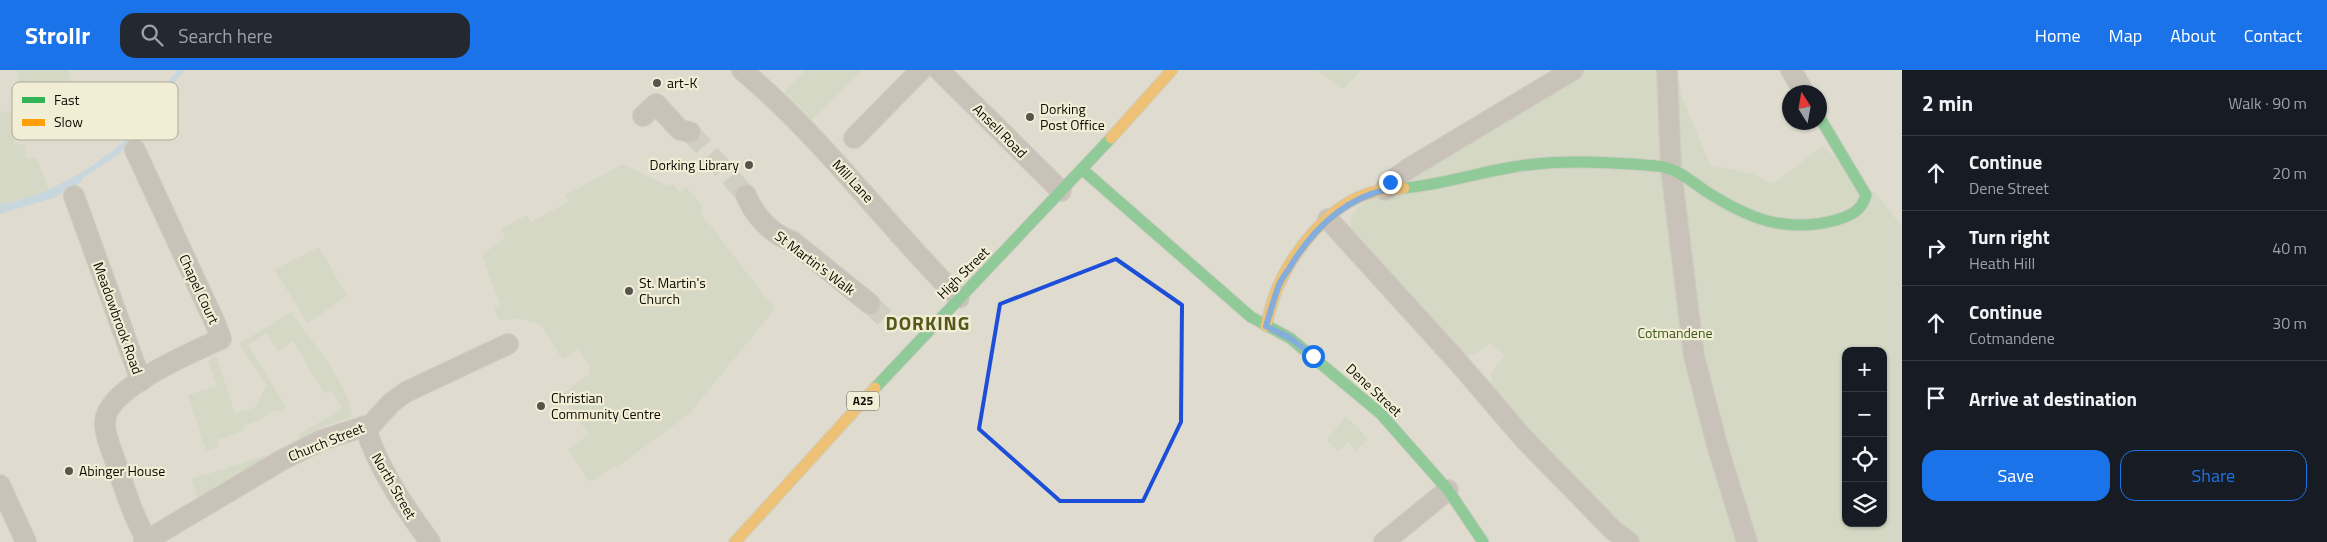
<!DOCTYPE html>
<html lang="en">
<head>
<meta charset="utf-8">
<style>
  :root { --surface:#171b24; --page:#242831; --text:#f1f3f6; --muted:#9ea1a6; --line:#363941; --accent:#1a73e8 }
  body { margin:0; font-family:"Titillium Web",sans-serif; background:var(--page); color:var(--text) }
  .controls { position:absolute; right:15px; bottom:15px; display:grid; overflow:hidden; border-radius:10px; box-shadow:0 1px 4px #0004 }
  .controls button { width:45px; height:45px; display:grid; place-items:center; padding:0; border:0; border-bottom:1px solid var(--line); background:var(--surface); color:var(--text); font:25px sans-serif }
  .compass { position:absolute; left:1782px; top:15px; width:45px; height:45px; border-radius:50%; background:var(--surface); box-shadow:0 1px 4px #0004; rotate:349deg }
  .stop { position:absolute; width:15px; height:15px; margin:-11px; border:4px solid #1a73e8; border-radius:50%; background:#fff }
  .stop.end { background:#1a73e8; border-color:#fff; box-shadow:0 1px 5px #0008 }
  .list { margin:0; padding:0; list-style:none }
  h2 { display:flex; justify-content:space-between; align-items:center; height:65px; margin:0; padding:0 20px; font-size:21px }
  h2 small { font-size:16px; font-weight:400; color:var(--muted) }
  .list li { display:grid; grid-template-columns:32px 1fr auto; gap:15px; align-items:center; box-sizing:border-box; height:75px; padding:0 20px; border-top:1px solid var(--line) }
  .list b { display:block; font-size:19px; white-space:nowrap }
  .list p { margin:0; font-size:16px; white-space:nowrap; color:var(--muted) }
  .list em { font-size:16px; font-style:normal; color:var(--muted) }
  .actions { display:flex; gap:10px; padding:15px 20px }
  .actions a { flex:1; padding:11px 0; border:1px solid var(--accent); border-radius:15px; text-align:center; font-size:18px; color:var(--accent) }
  .actions .main { background:var(--accent); color:#fff }
  .icon { flex:none; width:28px; height:28px; fill:none; stroke:currentColor; stroke-width:2; stroke-linecap:round; stroke-linejoin:round }
  .map { position:relative; flex:none; width:1902px; height:472px; overflow:hidden }
  header { display:flex; align-items:center; gap:30px; box-sizing:border-box; height:70px; padding:0 25px; background:var(--accent); color:#fff }
  header strong { font-size:24px }
  nav { display:flex; gap:28px; margin-inline-start:auto; font-size:18px }
  .search { width:350px; height:45px; background:var(--page); display:flex; align-items:center; gap:12px; box-sizing:border-box; padding:0 18px; border-radius:15px; color:var(--muted); font-size:19px }
  main { display:flex }
  aside { flex:1; background:var(--surface) }
  .map>svg:first-child { display:block }
  .green { fill:#c8d3b6; fill-rule:evenodd }
  .water { fill:#adcfef }
  .lines { fill:none; stroke-linecap:round; stroke-linejoin:round }
  .stream { stroke:#adcfef; stroke-width:5.5 }
  .street-tunnel { stroke:#c0bdb1; stroke-width:20; stroke-dasharray:20 10; stroke-linecap:butt }
  .street-casing { stroke:#bcbab0; stroke-width:22 }
  .fast-casing { stroke:#bcbab0; stroke-width:13 }
  .slow-casing { stroke:#bcbab0; stroke-width:13 }
  .street { stroke:#b0a29d; stroke-width:20 }
  .fast { stroke:#30b455; stroke-width:11 }
  .slow { stroke:#ff9f0a; stroke-width:11 }
  .route { stroke:#1a73e8; stroke-width:6 }
  .marked { fill:none; stroke:#1d4ed8; stroke-width:4; stroke-linejoin:round }
  .poi-dot { fill:#56554c; stroke:#f2eed6; stroke-width:2 }
  .labels { text-anchor:middle; stroke-width:4.5; stroke-linejoin:round; paint-order:stroke }
  .shield { fill:#f2eed6; stroke:#525044; stroke-width:1 }
  .shield-label { font-size:12px; font-weight:bold; fill:#0d0c05 }
  .poi-label { font-size:14px; fill:#0d0c05; stroke:#f2eed6; text-anchor:start }
  .street-label { font-size:14px; fill:#0d0c05; stroke:#f2eed6 }
  .park-label { font-size:14px; fill:#395819; stroke:#f2eed6 }
  .district-label { font-size:19px; font-weight:bold; letter-spacing:1px; fill:#57561b; stroke:#f2eed6 }
  .key { fill:#f2eed6; stroke:#adaa97; stroke-width:1 }
  .key-label { font-size:14px; fill:#0d0c05 }
</style>
</head>
<body>
<header>
<strong>Strollr</strong>
<div class="search"><svg class="icon" aria-label="search" viewBox="0 0 24 24"><circle cx="10" cy="10" r="6"/><path d="M15 15l6 6"/></svg>Search here</div>
<nav><a>Home</a><a>Map</a><a>About</a><a>Contact</a></nav>
</header>
<main>
<div class="map">
<svg width="1902" height="472" viewBox="0 0 1902 472">
  <rect width="100%" height="100%" fill="#dfdccf"/>
  <g class="green">
    <path d="M 17,0 L 68,0 L 77,44 L 63,49 L 46,49 L 42,45 L 30,47 L 29,40 L 22,38 Z"/>
    <path d="M 805,0 L 861,0 L 812,50 L 784,22 Z"/>
    <path d="M 1317,0 L 1361,0 L 1343,19 Z"/>
    <path d="M 1587,0 L 1676,0 L 1682,27 L 1710,95 L 1753,104 L 1773,114 L 1822,76 L 1879,127 L 1902,157 L 1902,472 L 1635,472 L 1535,374 L 1491,316 C 1489,301 1495,297 1505,287 L 1491,272 L 1475,285 L 1466,285 L 1457,280 L 1351,157 L 1351,147 L 1358,137 ZM 1846,281 L 1883,281 L 1883,453 L 1846,453 Z"/>
    <path d="M 7,41 L 18,49 L 21,70 L 13,71 L 14,75 L 24,74 L 27,89 L 36,87 L 49,120 L 13,133 L 0,134 L 0,42 Z"/>
    <path d="M 623,94 L 668,116 L 673,114 L 680,122 L 686,117 L 702,135 L 700,142 L 775,239 L 688,345 L 617,397 L 615,395 L 596,409 L 589,411 L 568,380 L 589,364 L 560,326 L 590,303 L 589,295 L 578,279 L 562,289 L 540,254 L 521,249 L 499,250 L 494,238 L 500,235 L 482,185 L 505,168 L 501,159 L 527,145 L 531,152 L 568,132 L 565,125 Z"/>
    <path d="M 319,177 L 347,226 L 308,253 L 274,200 Z"/>
    <path d="M 291,242 C 309,267 350,316 352,346 L 321,358 L 300,370 L 297,366 L 342,338 L 331,320 L 325,324 L 293,271 L 278,281 L 267,263 L 248,275 L 286,337 L 278,342 L 276,339 L 257,351 L 243,356 L 244,361 L 217,370 L 219,377 L 206,381 L 188,325 L 217,316 L 208,291 L 216,286 L 235,344 L 254,338 L 267,316 L 239,274 Z"/>
    <path d="M 1346,346 L 1368,369 L 1356,381 L 1348,372 L 1338,381 L 1327,370 Z"/>
    <path d="M 267,385 L 268,391 L 198,431 L 192,409 Z"/>
  </g>
  <path class="water" d="M 167,12 L 171,18 L 136,68 L 118,85 L 81,109 L 82,112 L 56,127 L 0,144 L 0,134 C 40,131 112,89 138,57 C 149,44 158,27 167,12 Z"/>
  <g class="lines">
    <path class="stream" d="M 165,21 L 181,0"/>
    <g class="street-tunnel">
      <path d="M 690,62 L 746,125"/>
      <path d="M 870,234 L 891,254"/>
    </g>
    <defs>
      <g id="street">
        <path d="M 742,0 C 823,68 885,154 959,228"/>
        <path d="M 939,0 L 1061,121"/>
        <path d="M 1667,0 L 1671,99 L 1694,286 L 1717,375 L 1747,472"/>
        <path d="M 1791,0 L 1804,22"/>
        <path d="M 643,46 L 656,34 L 680,60 L 690,62"/>
        <path d="M 854,68 L 921,0"/>
        <path d="M 135,80 L 216,255 L 221,269 C 193,282 108,317 105,351 C 104,366 114,385 118,399 C 126,423 134,448 147,470"/>
        <path d="M 1385,120 L 1390,112 L 1408,99 L 1573,0"/>
        <path d="M 746,125 C 753,144 772,165 792,171 L 870,234"/>
        <path d="M 74,126 L 141,311"/>
        <path d="M 1328,149 L 1458,292 L 1525,370 L 1614,461 L 1629,472"/>
        <path d="M 365,356 C 378,399 404,436 430,472"/>
        <path d="M 0,415 L 26,472"/>
        <path d="M 144,472 L 282,390 L 322,370 L 372,354 L 391,333 L 406,322 L 508,274"/>
        <path d="M 1384,472 L 1448,420"/>
      </g>
      <g id="fast">
        <path d="M 1083,100 L 1251,247 L 1290,268 L 1381,344 L 1448,420 L 1483,472"/>
        <path d="M 1404,118 C 1441,115 1476,103 1513,97 C 1560,89 1609,92 1657,96 C 1674,97 1690,110 1704,120 C 1747,148 1785,164 1836,150 C 1850,146 1862,141 1866,125 L 1820,48"/>
        <path d="M 875,318 L 1111,68"/>
      </g>
      <g id="slow">
        <path d="M 1111,68 L 1172,0"/>
        <path d="M 1266,256 C 1269,244 1272,231 1277,219 C 1293,181 1329,135 1370,123 C 1381,119 1393,119 1404,118"/>
        <path d="M 735,472 L 875,318"/>
      </g>
    </defs>
    <use href="#street" class="street-casing"/>
    <use href="#fast" class="fast-casing"/>
    <use href="#slow" class="slow-casing"/>
    <use href="#street" class="street"/>
    <use href="#fast" class="fast"/>
    <use href="#slow" class="slow"/>
  </g>
  <g class="lines">
    <path class="route" d="M 1313,286 L 1290,268 L 1266,256 C 1270,243 1274,228 1279,215 C 1282,207 1289,200 1293,192 C 1315,158 1345,129 1385,120 L 1390,112"/>
  </g>
  <path d="M0 0H1902V472H0ZM 1116,189 L 1182,235 L 1181,352 L 1143,431 L 1060,431 L 979,359 L 1000,234 Z" fill="#dfdccf" fill-opacity=".55" fill-rule="evenodd"/>
  <path class="marked" d="M 1116,189 L 1182,235 L 1181,352 L 1143,431 L 1060,431 L 979,359 L 1000,234 Z"/>
  <g class="poi-dot">
    <circle cx="657" cy="13" r="5"/>
    <circle cx="1030" cy="47" r="5"/>
    <circle cx="749" cy="95" r="5"/>
    <circle cx="629" cy="221" r="5"/>
    <circle cx="541" cy="336" r="5"/>
    <circle cx="69" cy="401" r="5"/>
  </g>
  <g class="labels">
    <rect class="shield" x="847" y="321.5" width="32" height="19" rx="4"/>
    <g class="shield-label">
      <text x="863" y="335">A25</text>
    </g>
    <g class="poi-label">
      <text x="667" y="18">art-K</text>
      <text x="1040" y="44">Dorking<tspan x="1040" dy="16">Post Office</tspan></text>
      <text x="739" y="100" text-anchor="end">Dorking Library</text>
      <text x="639" y="218">St. Martin's<tspan x="639" dy="16">Church</tspan></text>
      <text x="551" y="333">Christian<tspan x="551" dy="16">Community Centre</tspan></text>
      <text x="79" y="406">Abinger House</text>
    </g>
    <g class="street-label">
      <text transform="translate(1000 61) rotate(45)" y="5">Ansell Road</text>
      <text transform="translate(853 111) rotate(47)" y="5">Mill Lane</text>
      <text transform="translate(815 193) rotate(37)" y="5">St Martin's Walk</text>
      <text transform="translate(963 203) rotate(-45)" y="5">High Street</text>
      <text transform="translate(199 219) rotate(65)" y="5">Chapel Court</text>
      <text transform="translate(118 248) rotate(70)" y="5">Meadowbrook Road</text>
      <text transform="translate(1374 320) rotate(43)" y="5">Dene Street</text>
      <text transform="translate(326 372) rotate(-22)" y="5">Church Street</text>
      <text transform="translate(394 416) rotate(60)" y="5">North Street</text>
    </g>
    <g class="park-label">
      <text x="1675" y="268">Cotmandene</text>
    </g>
    <g class="district-label">
      <text x="928" y="260">DORKING</text>
    </g>
  </g>
  <rect x="12" y="12" width="166" height="58" rx="8" class="key"/>
  <rect x="22" y="27" width="23" height="6" fill="#30b455"/>
  <rect x="22" y="49" width="23" height="7" fill="#ff9f0a"/>
  <g class="key-label">
    <text x="54" y="35">Fast</text>
    <text x="54" y="57">Slow</text>
  </g>
</svg>
<div class="controls">
<button>+</button>
<button>−</button>
<button><svg class="icon" aria-label="locate" viewBox="0 0 24 24"><circle cx="12" cy="12" r="6"/><path d="M12 2v4M12 18v4M2 12h4M18 12h4"/></svg></button>
<button><svg class="icon" aria-label="layers" viewBox="0 0 24 24"><path d="M12 4l9 5-9 5-9-5zM3 14l9 5 9-5"/></svg></button>
</div>
<svg class="compass" viewBox="-18 -18 36 36"><path d="M0-13l5 13h-10z" fill="#e53935"/><path d="M0 13l5-13h-10z" fill="#9ea1a6"/></svg>
<div class="stop" style="left:1313px;top:286px"></div>
<div class="stop end" style="left:1390px;top:112px"></div>
</div>
<aside>
<h2>2 min<small>Walk · 90 m</small></h2>
<ul class="list">
<li><svg class="icon" aria-label="ahead" viewBox="0 0 24 24"><path d="M12 20V5M6 11l6-6 6 6"/></svg><div><b>Continue</b><p>Dene Street</p></div><em>20 m</em></li>
<li><svg class="icon" aria-label="right" viewBox="0 0 24 24"><path d="M7 20v-9h11M14 6l5 5-5 5"/></svg><div><b>Turn right</b><p>Heath Hill</p></div><em>40 m</em></li>
<li><svg class="icon" aria-label="ahead" viewBox="0 0 24 24"><path d="M12 20V5M6 11l6-6 6 6"/></svg><div><b>Continue</b><p>Cotmandene</p></div><em>30 m</em></li>
<li><svg class="icon" aria-label="arrive" viewBox="0 0 24 24"><path d="M6 21V4h12l-3 4 3 4H6"/></svg><div><b>Arrive at destination</b></div></li>
</ul>
<div class="actions"><a class="main">Save</a><a>Share</a></div>
</aside>
</main>
</body>
</html>
